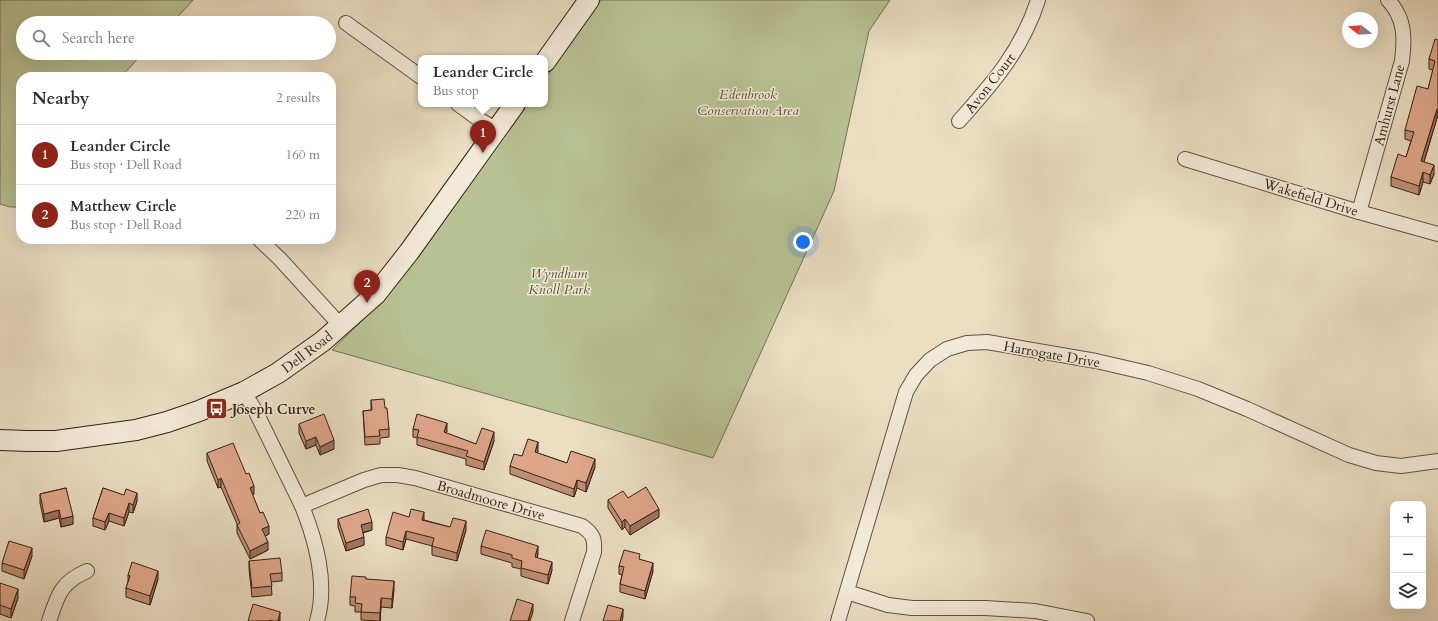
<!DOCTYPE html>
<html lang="en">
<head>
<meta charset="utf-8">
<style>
  :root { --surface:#fff; --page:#f7f7f7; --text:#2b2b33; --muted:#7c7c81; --line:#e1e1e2; --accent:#8f2418 }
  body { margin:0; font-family:Cardo,serif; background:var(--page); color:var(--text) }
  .controls { position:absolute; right:12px; bottom:12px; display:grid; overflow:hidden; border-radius:8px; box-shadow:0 4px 16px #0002 }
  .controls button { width:36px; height:36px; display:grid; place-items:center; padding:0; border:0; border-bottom:1px solid var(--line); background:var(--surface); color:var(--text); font:20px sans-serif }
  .compass { position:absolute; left:1342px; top:12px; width:36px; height:36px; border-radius:50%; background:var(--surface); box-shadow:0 4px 16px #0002; rotate:287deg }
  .you { position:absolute; left:803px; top:242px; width:14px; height:14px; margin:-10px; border:3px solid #fff; border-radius:50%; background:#1a73e8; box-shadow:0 0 0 6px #1a73e833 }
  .badge { display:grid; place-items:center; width:26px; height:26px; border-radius:50%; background:var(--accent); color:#fff; font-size:13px; font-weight:700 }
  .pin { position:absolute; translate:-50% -33px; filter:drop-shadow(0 1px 2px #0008) }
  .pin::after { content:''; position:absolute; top:21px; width:14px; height:12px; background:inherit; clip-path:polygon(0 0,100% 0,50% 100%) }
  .popup { position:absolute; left:418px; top:55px; width:130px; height:52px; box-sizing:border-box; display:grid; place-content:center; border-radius:8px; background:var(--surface); filter:drop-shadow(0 1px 3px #0005); font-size:13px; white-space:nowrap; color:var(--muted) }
  .popup b { font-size:15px; color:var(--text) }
  .popup::after { content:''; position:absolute; left:50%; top:100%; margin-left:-8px; border:8px solid transparent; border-top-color:var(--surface) }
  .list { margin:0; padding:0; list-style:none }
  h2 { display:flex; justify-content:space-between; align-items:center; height:52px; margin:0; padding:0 16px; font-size:17px }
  h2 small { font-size:13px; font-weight:400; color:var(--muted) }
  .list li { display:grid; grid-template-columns:26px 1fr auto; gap:12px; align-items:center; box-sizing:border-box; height:60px; padding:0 16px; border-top:1px solid var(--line) }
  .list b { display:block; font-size:15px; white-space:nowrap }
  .list p { margin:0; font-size:13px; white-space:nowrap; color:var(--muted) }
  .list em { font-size:13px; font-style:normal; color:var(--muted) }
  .icon { flex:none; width:22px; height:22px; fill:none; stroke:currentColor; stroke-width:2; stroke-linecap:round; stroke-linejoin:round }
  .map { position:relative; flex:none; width:1438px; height:621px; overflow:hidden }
  .search { position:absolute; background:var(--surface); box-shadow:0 4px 16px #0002; left:16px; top:16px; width:320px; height:44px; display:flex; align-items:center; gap:10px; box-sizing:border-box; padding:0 14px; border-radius:22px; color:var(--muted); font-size:15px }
  .panel { position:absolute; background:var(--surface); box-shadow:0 4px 16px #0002; left:16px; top:72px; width:320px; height:172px; border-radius:16px }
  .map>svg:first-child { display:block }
  .green { fill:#b8c193; stroke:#777054 }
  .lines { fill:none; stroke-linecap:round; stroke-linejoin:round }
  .street-casing { stroke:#635041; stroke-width:16 }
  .secondary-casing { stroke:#362016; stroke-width:22 }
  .street { stroke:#f2ead8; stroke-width:14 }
  .secondary { stroke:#f2ead8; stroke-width:20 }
  .wall { fill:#c09077; stroke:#362016 }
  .shaded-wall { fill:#9c7561; stroke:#362016 }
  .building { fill:#dfa78a; stroke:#362016 }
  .labels { text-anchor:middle; stroke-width:3; stroke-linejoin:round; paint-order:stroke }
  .street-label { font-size:14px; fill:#362016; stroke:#f2ead8 }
  .park-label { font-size:14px; font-style:italic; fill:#5d503c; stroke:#f2ead8 }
  .poi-label { font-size:14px; font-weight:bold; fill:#362016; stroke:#f2ead8; text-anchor:start }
</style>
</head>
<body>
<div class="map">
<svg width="1438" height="621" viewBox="0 0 1438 621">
  <rect width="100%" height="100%" fill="#ebdec3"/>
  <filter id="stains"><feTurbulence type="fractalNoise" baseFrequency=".005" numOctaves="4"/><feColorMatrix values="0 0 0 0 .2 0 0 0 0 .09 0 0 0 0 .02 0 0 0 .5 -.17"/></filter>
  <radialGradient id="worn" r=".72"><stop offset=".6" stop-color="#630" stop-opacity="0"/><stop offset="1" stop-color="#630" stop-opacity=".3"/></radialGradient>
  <g class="green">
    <path d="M 0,0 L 193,0 L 172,23 L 23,23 L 23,53 L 143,53 L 121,77 L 21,77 L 21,207 L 10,207 L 0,204 Z"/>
    <path d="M 601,0 L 890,0 L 869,31 L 834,191 L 713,458 L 332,350 L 380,303 L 420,255 L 527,104 L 545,104 L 545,78 Z"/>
  </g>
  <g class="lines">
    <defs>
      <g id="street">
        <path d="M 346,23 L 421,77"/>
        <path d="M 458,104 L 480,120 L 497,130"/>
        <path d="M 959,121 C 993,83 1022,50 1038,0"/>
        <path d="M 1185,159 L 1359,212 L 1438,234"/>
        <path d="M 1359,212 L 1402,61 C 1405,38 1405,18 1388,0"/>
        <path d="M 259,239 L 280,259 L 341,326"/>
        <path d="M 244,392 L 256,412 L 302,506 C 316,541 328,583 317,621"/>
        <path d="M 302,506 L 364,480 L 381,475 L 398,475 L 415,478 L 582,526 C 593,534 595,538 594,552 L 572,621"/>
        <path d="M 847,592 L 888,605 L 912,608 L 985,608 L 1035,611 L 1087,621"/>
        <path d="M 49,621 C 58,595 60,583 87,571"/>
        <path d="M 838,621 L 906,392 L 916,375 L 930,360 L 947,349 L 967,343 L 987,342 L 1096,361 L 1148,373 L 1198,389 L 1247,409 L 1349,455 L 1376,463 L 1401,466 L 1438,461"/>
      </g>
      <g id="secondary">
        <path d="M 545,62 L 589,0"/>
        <path d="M 0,440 L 27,441 L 56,441 L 136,430 L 167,422 L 199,411 L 244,392 L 278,373 L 323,341 L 376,294 L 409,252 L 515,104"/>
      </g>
    </defs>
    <use href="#street" class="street-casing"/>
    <use href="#secondary" class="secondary-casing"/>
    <use href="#street" class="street"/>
    <use href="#secondary" class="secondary"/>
  </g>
  <g class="wall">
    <path d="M 1438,40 L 1438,118 L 1437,118 L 1424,162 L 1434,174 L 1430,184 L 1423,182 L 1419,195 L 1391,186 L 1391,177 L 1406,157 L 1411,141 L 1405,139 L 1405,130 L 1428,89 L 1433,70 L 1429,69 L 1429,59 Z"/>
    <path d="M 371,400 L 385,408 L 389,429 L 389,437 L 380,438 L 380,444 L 365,445 L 363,411 L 371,410 Z"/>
    <path d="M 299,424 L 334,449 L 320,455 L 316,445 L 306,449 L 299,433 Z"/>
    <path d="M 413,429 L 447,431 L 446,433 L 476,444 L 494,441 L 484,470 L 466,465 L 466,459 L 417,445 L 417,438 L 413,437 Z"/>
    <path d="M 538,451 L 537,453 L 567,463 L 595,467 L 586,492 L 577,488 L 574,497 L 510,474 L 510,466 L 522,456 Z"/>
    <path d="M 207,453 L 254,494 L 252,495 L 269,534 L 265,536 L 268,550 L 250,559 L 237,533 L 237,524 L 221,487 L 218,488 L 207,461 Z"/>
    <path d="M 66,488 L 73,524 L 61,527 L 59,518 L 44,522 L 40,503 L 40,494 Z"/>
    <path d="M 103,488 L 137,501 L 133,513 L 129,512 L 124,526 L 109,521 L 105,530 L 93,526 L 93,518 Z"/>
    <path d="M 628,498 L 659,517 L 630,535 L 625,527 L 622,530 L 608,508 L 608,500 Z"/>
    <path d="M 338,519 L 372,530 L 363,533 L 364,545 L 346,551 L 338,527 Z"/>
    <path d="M 424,520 L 450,527 L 466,530 L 457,561 L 432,555 L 432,546 L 406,539 L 403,550 L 386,545 L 386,537 Z"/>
    <path d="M 481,546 L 538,554 L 537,558 L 552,570 L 548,584 L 521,576 L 521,569 L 512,567 L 512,563 L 481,554 Z"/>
    <path d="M 32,556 L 24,579 L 2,571 L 2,563 Z"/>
    <path d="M 640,560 L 653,571 L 645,599 L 620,592 L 620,584 L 622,575 L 619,574 L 619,566 Z"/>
    <path d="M 249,561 L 282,573 L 282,581 L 271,582 L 272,595 L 252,597 L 249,569 Z"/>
    <path d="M 128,575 L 158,579 L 150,605 L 126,597 L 126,588 L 128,582 Z"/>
    <path d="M 366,579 L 394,589 L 392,608 L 381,607 L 380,621 L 361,620 L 361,612 L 355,612 L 355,606 L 350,605 L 350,597 Z"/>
    <path d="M 0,583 L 18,598 L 11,618 L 0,614 Z"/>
  </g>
  <g class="shaded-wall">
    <path d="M 1437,109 L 1437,118 L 1421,171 L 1421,161 Z"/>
    <path d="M 1434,165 L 1434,174 L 1430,184 L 1430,175 Z"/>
    <path d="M 1423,172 L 1423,182 L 1419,195 L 1419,186 Z"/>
    <path d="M 447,423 L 447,431 L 444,440 L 444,432 Z"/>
    <path d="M 494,432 L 494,441 L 484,470 L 484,462 Z"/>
    <path d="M 316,437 L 316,445 L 306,449 L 306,441 Z"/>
    <path d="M 334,440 L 334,449 L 320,455 L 320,447 Z"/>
    <path d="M 538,442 L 538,451 L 535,461 L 535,452 Z"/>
    <path d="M 595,459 L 595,467 L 586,492 L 586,483 Z"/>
    <path d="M 221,478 L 221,487 L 218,488 L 218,480 Z"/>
    <path d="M 577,480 L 577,488 L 574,497 L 574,489 Z"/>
    <path d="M 254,486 L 254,494 L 250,496 L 250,488 Z"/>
    <path d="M 137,493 L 137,501 L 133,513 L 133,505 Z"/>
    <path d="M 129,503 L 129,512 L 124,526 L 124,518 Z"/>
    <path d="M 659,509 L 659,517 L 630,535 L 630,526 Z"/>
    <path d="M 59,510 L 59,518 L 44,522 L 44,514 Z"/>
    <path d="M 424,512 L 424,521 L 422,520 Z"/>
    <path d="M 109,513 L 109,521 L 105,530 L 105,522 Z"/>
    <path d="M 73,516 L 73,524 L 61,527 L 61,519 Z"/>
    <path d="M 625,519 L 625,527 L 622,530 L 622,522 Z"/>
    <path d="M 466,521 L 466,530 L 457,561 L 457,553 Z"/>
    <path d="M 372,522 L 372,530 L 361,533 L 361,525 Z"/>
    <path d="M 269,526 L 269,534 L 262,538 L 262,529 Z"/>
    <path d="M 406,531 L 406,539 L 403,550 L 403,542 Z"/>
    <path d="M 364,537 L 364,545 L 346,551 L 346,543 Z"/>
    <path d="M 268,542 L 268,550 L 250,559 L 250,551 Z"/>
    <path d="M 538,546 L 538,554 L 535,566 L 535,557 Z"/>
    <path d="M 32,548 L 32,556 L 24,579 L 24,570 Z"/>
    <path d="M 552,562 L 552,570 L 548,584 L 548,575 Z"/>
    <path d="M 653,563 L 653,571 L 645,599 L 645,591 Z"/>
    <path d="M 158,571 L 158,579 L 150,605 L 150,596 Z"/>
    <path d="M 394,581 L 394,589 L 392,608 L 392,599 Z"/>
    <path d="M 18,589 L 18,598 L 11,618 L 11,609 Z"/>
    <path d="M 381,598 L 381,607 L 380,621 L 380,613 Z"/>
    <path d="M 533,604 L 533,612 L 530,621 L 528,621 Z"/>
    <path d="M 623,609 L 623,617 L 622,621 L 620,621 Z"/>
    <path d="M 280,612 L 280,621 L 278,621 Z"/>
  </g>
  <g class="building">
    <path d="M 1435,39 L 1438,40 L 1438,109 L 1437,109 L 1421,161 L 1434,165 L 1430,175 L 1423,172 L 1419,186 L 1391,177 L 1398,154 L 1406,157 L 1414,132 L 1405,130 L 1417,86 L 1428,89 L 1435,61 L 1429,59 Z"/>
    <path d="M 384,399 L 385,408 L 387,408 L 389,429 L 379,430 L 380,436 L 365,437 L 363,411 L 372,410 L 371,400 Z"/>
    <path d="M 324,414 L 334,440 L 320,447 L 316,437 L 306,441 L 299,424 Z"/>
    <path d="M 417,414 L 447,423 L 444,432 L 476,444 L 482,428 L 494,432 L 484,462 L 466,456 L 468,451 L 417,437 L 419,430 L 413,429 Z"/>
    <path d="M 528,439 L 538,442 L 535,452 L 567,463 L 571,451 L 595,459 L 586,483 L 577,480 L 574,489 L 510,466 L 514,454 L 522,456 Z"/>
    <path d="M 233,443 L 246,474 L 249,473 L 254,486 L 250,488 L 260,513 L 263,512 L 269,526 L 262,529 L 268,542 L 250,551 L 237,525 L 240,523 L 221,478 L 218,480 L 207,453 Z"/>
    <path d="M 646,487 L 659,509 L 630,526 L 625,519 L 622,522 L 608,500 L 623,491 L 628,498 Z"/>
    <path d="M 66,488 L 73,516 L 61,519 L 59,510 L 44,514 L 40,494 Z"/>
    <path d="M 103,488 L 124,495 L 126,489 L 137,493 L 133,505 L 129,503 L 124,518 L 109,513 L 105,522 L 93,518 Z"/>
    <path d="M 368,509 L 372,522 L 361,525 L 364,537 L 346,543 L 338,519 Z"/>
    <path d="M 411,509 L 424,512 L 422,520 L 450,527 L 453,518 L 466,521 L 457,553 L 432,546 L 434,538 L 406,531 L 403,542 L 386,537 L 393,512 L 409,517 Z"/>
    <path d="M 486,530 L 538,546 L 535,557 L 552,562 L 548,575 L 521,568 L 522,561 L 512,558 L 512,555 L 481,546 Z"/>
    <path d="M 9,541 L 32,548 L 24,570 L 2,563 Z"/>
    <path d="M 624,550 L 640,554 L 639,559 L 653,563 L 645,591 L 620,584 L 624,567 L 619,566 Z"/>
    <path d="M 280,558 L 282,573 L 270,574 L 272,586 L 252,588 L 249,561 Z"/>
    <path d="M 132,562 L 158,571 L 150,596 L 126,588 L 130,576 L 128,575 Z"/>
    <path d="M 352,576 L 366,577 L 366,579 L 394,581 L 392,599 L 381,598 L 380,613 L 361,612 L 362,604 L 355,603 L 356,597 L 350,597 Z"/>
    <path d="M 0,583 L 18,589 L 11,609 L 0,605 Z"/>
    <path d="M 517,599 L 533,604 L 528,621 L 510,621 Z"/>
    <path d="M 253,604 L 280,612 L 278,621 L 273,621 L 269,620 L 269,621 L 248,621 Z"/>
    <path d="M 608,605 L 623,609 L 620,621 L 603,621 Z"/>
  </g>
  <defs>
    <symbol id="bus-square" viewBox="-11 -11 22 22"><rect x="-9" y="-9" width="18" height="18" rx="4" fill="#8f2418" stroke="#f2ead8"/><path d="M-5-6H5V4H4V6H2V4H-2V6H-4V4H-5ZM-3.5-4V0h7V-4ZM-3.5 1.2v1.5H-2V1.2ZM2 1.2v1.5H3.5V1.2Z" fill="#fff"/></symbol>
  </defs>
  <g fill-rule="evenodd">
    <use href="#bus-square" x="204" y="396" width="25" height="25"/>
  </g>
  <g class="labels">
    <g class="street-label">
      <text transform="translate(990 83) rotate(-52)" y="5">Avon Court</text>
      <text transform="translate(1389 105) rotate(-75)" y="5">Amhurst Lane</text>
      <text transform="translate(1311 197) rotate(17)" y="5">Wakefield Drive</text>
      <text transform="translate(307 352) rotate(-37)" y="5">Dell Road</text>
      <text transform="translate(1052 354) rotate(10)" y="5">Harrogate Drive</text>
      <text transform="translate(491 500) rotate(16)" y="5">Broadmoore Drive</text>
    </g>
    <g class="park-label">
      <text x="748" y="99">Edenbrook<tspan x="748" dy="16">Conservation Area</tspan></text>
      <text x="559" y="278">Wyndham<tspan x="559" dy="16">Knoll Park</tspan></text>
    </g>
    <g class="poi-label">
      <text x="232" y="414">Joseph Curve</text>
    </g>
  </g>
  <rect width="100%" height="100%" filter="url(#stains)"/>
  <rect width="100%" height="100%" fill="url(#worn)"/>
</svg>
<div class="controls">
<button>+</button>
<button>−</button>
<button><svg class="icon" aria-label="layers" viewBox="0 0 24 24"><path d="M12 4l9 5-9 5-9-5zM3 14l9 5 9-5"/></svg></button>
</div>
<svg class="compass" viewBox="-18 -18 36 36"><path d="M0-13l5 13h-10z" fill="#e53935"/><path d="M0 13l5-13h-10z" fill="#7c7c81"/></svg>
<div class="you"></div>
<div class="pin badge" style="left:483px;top:153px">1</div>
<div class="popup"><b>Leander Circle</b>Bus stop</div>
<div class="pin badge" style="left:367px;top:303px">2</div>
<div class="search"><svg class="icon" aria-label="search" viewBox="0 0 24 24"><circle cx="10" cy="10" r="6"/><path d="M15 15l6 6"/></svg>Search here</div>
<section class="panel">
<h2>Nearby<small>2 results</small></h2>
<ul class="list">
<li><span class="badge">1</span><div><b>Leander Circle</b><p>Bus stop · Dell Road</p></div><em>160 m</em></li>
<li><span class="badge">2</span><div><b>Matthew Circle</b><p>Bus stop · Dell Road</p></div><em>220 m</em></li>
</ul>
</section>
</div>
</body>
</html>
